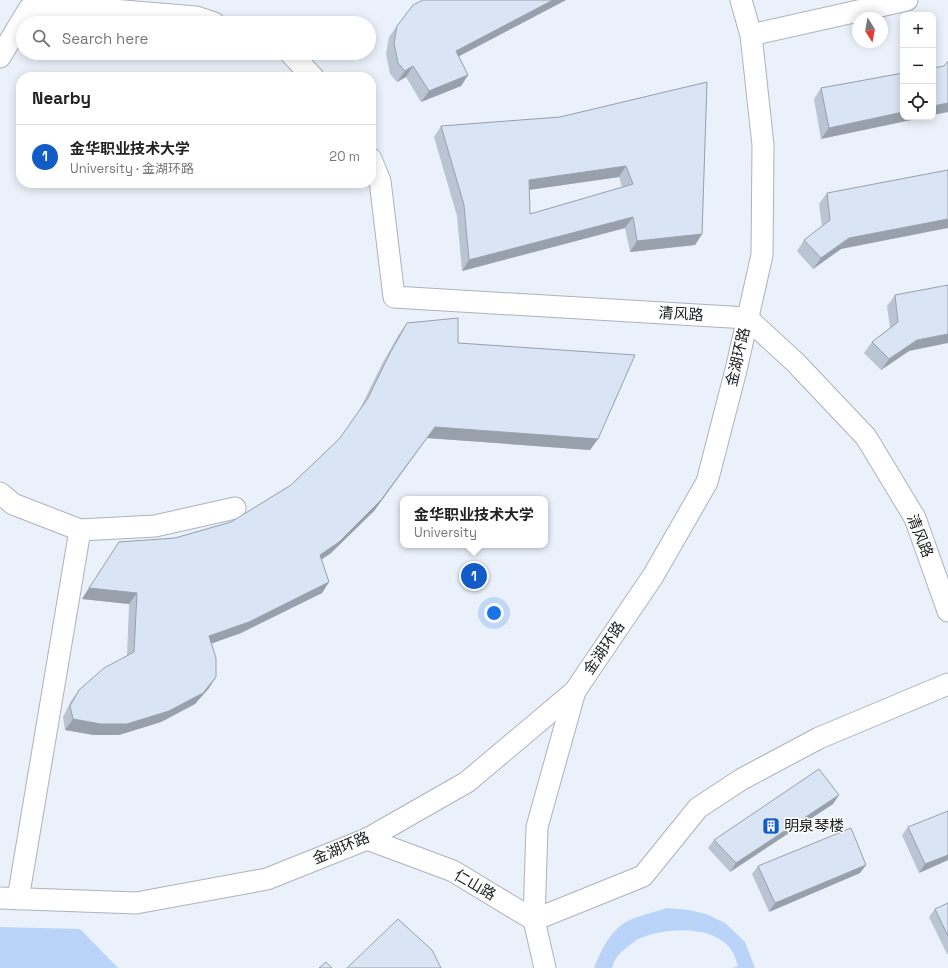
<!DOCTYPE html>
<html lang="en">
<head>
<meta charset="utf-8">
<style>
  :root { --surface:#fff; --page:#f2f2f2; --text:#222; --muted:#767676; --line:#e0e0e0; --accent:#115cc7 }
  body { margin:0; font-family:"Space Grotesk","Noto Sans SC",sans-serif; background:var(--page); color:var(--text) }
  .controls { position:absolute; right:12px; top:12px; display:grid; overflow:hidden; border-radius:8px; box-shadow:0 2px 10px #0003 }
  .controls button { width:36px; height:36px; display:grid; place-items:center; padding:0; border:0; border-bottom:1px solid var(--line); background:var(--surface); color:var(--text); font:20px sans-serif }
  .compass { position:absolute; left:852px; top:12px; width:36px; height:36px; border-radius:50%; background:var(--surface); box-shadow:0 2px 10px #0003; rotate:169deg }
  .you { position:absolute; left:494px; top:613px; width:14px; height:14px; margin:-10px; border:3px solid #fff; border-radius:50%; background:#1a73e8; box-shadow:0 0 0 6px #1a73e833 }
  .badge { display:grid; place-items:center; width:26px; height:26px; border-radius:50%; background:var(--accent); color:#fff; font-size:13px; font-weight:700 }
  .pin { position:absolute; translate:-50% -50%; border:2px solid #fff; box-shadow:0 1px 4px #0006 }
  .popup { position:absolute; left:400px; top:496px; width:148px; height:52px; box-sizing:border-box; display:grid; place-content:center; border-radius:8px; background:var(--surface); filter:drop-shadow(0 1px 3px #0005); font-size:13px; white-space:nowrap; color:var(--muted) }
  .popup b { font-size:15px; color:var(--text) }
  .popup::after { content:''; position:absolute; left:50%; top:100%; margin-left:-8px; border:8px solid transparent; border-top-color:var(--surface) }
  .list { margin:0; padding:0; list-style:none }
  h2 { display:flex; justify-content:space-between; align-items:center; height:52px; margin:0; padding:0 16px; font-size:17px }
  h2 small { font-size:13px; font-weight:400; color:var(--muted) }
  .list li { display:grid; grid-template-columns:26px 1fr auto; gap:12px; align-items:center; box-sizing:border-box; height:64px; padding:0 16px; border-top:1px solid var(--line) }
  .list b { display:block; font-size:15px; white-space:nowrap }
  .list p { margin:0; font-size:13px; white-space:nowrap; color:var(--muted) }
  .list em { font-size:13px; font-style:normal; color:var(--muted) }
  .icon { flex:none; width:22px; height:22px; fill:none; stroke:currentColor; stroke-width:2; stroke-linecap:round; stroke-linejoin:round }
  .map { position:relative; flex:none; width:948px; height:968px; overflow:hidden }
  .search { position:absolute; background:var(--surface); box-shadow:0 2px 10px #0003; left:16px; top:16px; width:360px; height:44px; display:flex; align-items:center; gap:10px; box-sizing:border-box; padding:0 14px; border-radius:22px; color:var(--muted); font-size:15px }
  .panel { position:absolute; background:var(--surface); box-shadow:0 2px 10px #0003; left:16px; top:72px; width:360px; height:116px; border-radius:16px }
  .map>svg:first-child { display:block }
  .built { fill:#eaf1fa; fill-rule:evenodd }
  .green { fill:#bad3f9 }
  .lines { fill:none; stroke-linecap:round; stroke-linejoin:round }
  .minor-casing { stroke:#adb2bb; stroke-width:23 }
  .minor { stroke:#fff; stroke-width:21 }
  .wall { fill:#bbc4d2; fill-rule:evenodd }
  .shaded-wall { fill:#98a0ab }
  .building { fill:#d9e4f4; stroke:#98a0ab; fill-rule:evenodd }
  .labels { text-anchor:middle; stroke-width:3; stroke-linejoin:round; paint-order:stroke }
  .street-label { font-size:15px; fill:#1a1c1f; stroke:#fff }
  .poi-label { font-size:15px; fill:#1a1c1f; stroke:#fff; text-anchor:start }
</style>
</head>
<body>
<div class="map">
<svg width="948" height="968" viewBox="0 0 948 968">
  <rect width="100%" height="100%" fill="#fafcfe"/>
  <path class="built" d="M 0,0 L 948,0 L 948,968 L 0,968 ZM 903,15 L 933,15 L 933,117 L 903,117 ZM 858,18 L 882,18 L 882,42 L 858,42 ZM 23,23 L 369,23 L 369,53 L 23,53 ZM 21,77 L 371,77 L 371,183 L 21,183 ZM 403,499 L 545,499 L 545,545 L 403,545 Z"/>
  <g class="green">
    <path d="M 667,908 L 689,910 L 706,914 L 725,923 L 745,942 L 755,968 L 732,968 L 738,966 C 736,961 735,955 732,951 C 715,924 664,927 638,939 C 633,942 620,952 617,957 C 614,960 613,965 612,968 L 594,968 C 601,951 609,932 626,922 C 636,916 656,912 667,908 Z"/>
    <path d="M 0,927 L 80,929 L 118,968 L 0,968 Z"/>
  </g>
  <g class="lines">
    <defs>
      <g id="minor">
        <path d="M 751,35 L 907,0"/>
        <path d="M 290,53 L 313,77"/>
        <path d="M 0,57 L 29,9 L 76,7 L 196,17 L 214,23"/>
        <path d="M 371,159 L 380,181 L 394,297 L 747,318 L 795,362 L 866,437 L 915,518 L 948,611"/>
        <path d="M 0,493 L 13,504 L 80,530 L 155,526 L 235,508"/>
        <path d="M 575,691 L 537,827 L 534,920 L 643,876 L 698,808 L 742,779 L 819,738 L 948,684"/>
        <path d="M 367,839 L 453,871 L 534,920 L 545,968"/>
        <path d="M 0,898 L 136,903 L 267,879 L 367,839 L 467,782 L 575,691 L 653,576 L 707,482 L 736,370 L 762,255 L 763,145 L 751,35 L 741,0"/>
        <path d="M 18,899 L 80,530"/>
      </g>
    </defs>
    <use href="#minor" class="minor-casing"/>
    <use href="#minor" class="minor"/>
  </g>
  <g class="wall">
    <path d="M 423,0 L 566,0 L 459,56 L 468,75 L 461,86 L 421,102 L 406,77 L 397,82 L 390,74 L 386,54 L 389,37 L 397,26 Z"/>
    <path d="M 903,73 L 821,139 L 814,99 L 821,88 Z"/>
    <path d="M 707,82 L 702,234 L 695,245 L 630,252 L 625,228 L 462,271 L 457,216 L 434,137 L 441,126 L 560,117 ZM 619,177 L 622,187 L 530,214 L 529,190 Z"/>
    <path d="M 827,193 L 841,249 L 813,269 L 797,251 L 804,240 L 822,226 L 819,204 Z"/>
    <path d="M 895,295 L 909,351 L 881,370 L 864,353 L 872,342 L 890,328 L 887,306 Z"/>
    <path d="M 407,323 L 458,343 L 598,439 L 590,450 L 427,438 L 374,511 L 331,553 L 321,560 L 329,582 L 322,593 L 241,633 L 211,644 L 209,688 L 195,704 L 161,722 L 119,735 L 94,735 L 65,730 L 63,717 L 71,701 L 79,690 L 127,656 L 129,604 L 82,599 L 119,542 L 175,538 L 231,522 L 291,485 L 340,438 L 360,409 L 382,364 L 399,334 Z"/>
    <path d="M 839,795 L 833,804 L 730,872 L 708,848 L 714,840 Z"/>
    <path d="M 908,827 L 948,860 L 919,873 L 902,835 Z"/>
    <path d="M 866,865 L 860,873 L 769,912 L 752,874 L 758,866 Z"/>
    <path d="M 948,903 L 948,954 L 947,954 L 929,917 L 935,909 Z"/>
  </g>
  <g class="shaded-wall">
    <path d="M 553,0 L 566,0 L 448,62 L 456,51 Z"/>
    <path d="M 413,66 L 406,77 L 397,82 L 405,71 Z"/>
    <path d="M 468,75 L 461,86 L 421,102 L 429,91 Z"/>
    <path d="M 948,103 L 948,112 L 933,115 L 933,106 Z"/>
    <path d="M 903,112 L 903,117 L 926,117 L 821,139 L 829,128 Z"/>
    <path d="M 626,166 L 619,177 L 521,191 L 529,180 Z"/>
    <path d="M 633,217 L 625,228 L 462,271 L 469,260 Z"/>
    <path d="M 948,219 L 948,228 L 841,249 L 813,269 L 821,258 L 849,238 Z"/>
    <path d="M 702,234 L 695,245 L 630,252 L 637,241 Z"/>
    <path d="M 948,334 L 948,343 L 909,351 L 881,370 L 889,359 L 917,340 Z"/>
    <path d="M 435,427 L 598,439 L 590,450 L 427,438 L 374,511 L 331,553 L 312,566 L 320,555 Z"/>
    <path d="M 329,582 L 322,593 L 241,633 L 201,647 L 209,636 Z"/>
    <path d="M 89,588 L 137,593 L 129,604 L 82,599 Z"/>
    <path d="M 216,677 L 209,688 L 195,704 L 161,722 L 119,735 L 94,735 L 65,730 L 73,719 Z"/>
    <path d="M 839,795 L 833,804 L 730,872 L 736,863 Z"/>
    <path d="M 948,855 L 948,860 L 919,873 L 925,864 Z"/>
    <path d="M 866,865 L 860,873 L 769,912 L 775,903 Z"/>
  </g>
  <g class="building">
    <path d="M 423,0 L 553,0 L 456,51 L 468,75 L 429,91 L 413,66 L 405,71 L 398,63 L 394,43 L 397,26 L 413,5 Z"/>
    <path d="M 948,61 L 948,103 L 933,106 L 933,68 L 944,66 Z"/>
    <path d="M 903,73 L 903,112 L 829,128 L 821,88 Z"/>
    <path d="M 707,82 L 702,234 L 637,241 L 633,217 L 469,260 L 464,205 L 441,126 L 560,117 ZM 626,166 L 633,184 L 530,214 L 529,180 Z"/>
    <path d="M 948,170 L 948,219 L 849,238 L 821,258 L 804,240 L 830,220 L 827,193 Z"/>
    <path d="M 948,285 L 948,334 L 917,340 L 889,359 L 872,342 L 898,322 L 895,295 Z"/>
    <path d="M 458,318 L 458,343 L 635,355 L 598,439 L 435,427 L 381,500 L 339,542 L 320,555 L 329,582 L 249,622 L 209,636 L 216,658 L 216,677 L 203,693 L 169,711 L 127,724 L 101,724 L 73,719 L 70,706 L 79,690 L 104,668 L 134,652 L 137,593 L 89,588 L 119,542 L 175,538 L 231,522 L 291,485 L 340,438 L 368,398 L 390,353 L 407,323 Z"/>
    <path d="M 819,769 L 839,795 L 736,863 L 714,840 Z"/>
    <path d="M 948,811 L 948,855 L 925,864 L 908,827 Z"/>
    <path d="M 851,828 L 866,865 L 775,903 L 758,866 Z"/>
    <path d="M 948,903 L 948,936 L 935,909 Z"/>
    <path d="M 398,919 L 432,950 L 441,968 L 347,968 Z"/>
    <path d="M 326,962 L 332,968 L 319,968 Z"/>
  </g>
  <defs>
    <symbol id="building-square" viewBox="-11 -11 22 22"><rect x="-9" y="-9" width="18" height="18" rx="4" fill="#115cc7" stroke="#fff"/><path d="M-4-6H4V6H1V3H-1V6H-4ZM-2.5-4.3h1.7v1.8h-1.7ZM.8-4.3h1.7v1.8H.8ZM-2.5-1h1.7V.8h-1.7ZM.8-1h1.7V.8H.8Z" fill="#fff"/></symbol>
  </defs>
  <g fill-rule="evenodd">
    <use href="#building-square" x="761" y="816" width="20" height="20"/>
  </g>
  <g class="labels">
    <g class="street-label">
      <text transform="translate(681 314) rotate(3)" y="5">清风路</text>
      <text transform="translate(738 357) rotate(-77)" y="5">金湖环路</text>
      <text transform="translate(920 536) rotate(68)" y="5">清风路</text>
      <text transform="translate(604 648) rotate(-56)" y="5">金湖环路</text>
      <text transform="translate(341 848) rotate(-23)" y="5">金湖环路</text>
      <text transform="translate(475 885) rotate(30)" y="5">仁山路</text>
    </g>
    <g class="poi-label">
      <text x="784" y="831">明泉琴楼</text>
    </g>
  </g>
</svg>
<div class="controls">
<button>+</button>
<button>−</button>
<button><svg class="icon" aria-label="locate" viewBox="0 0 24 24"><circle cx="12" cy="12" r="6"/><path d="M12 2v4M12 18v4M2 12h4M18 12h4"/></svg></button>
</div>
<svg class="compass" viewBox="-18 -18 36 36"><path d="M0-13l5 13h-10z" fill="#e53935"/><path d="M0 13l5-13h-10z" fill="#767676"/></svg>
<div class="you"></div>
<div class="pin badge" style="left:474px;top:576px">1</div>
<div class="popup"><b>金华职业技术大学</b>University</div>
<div class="search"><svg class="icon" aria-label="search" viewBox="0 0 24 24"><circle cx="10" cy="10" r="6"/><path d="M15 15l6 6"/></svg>Search here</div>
<section class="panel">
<h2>Nearby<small></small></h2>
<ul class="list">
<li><span class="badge">1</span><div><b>金华职业技术大学</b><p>University · 金湖环路</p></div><em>20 m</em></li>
</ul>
</section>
</div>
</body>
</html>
